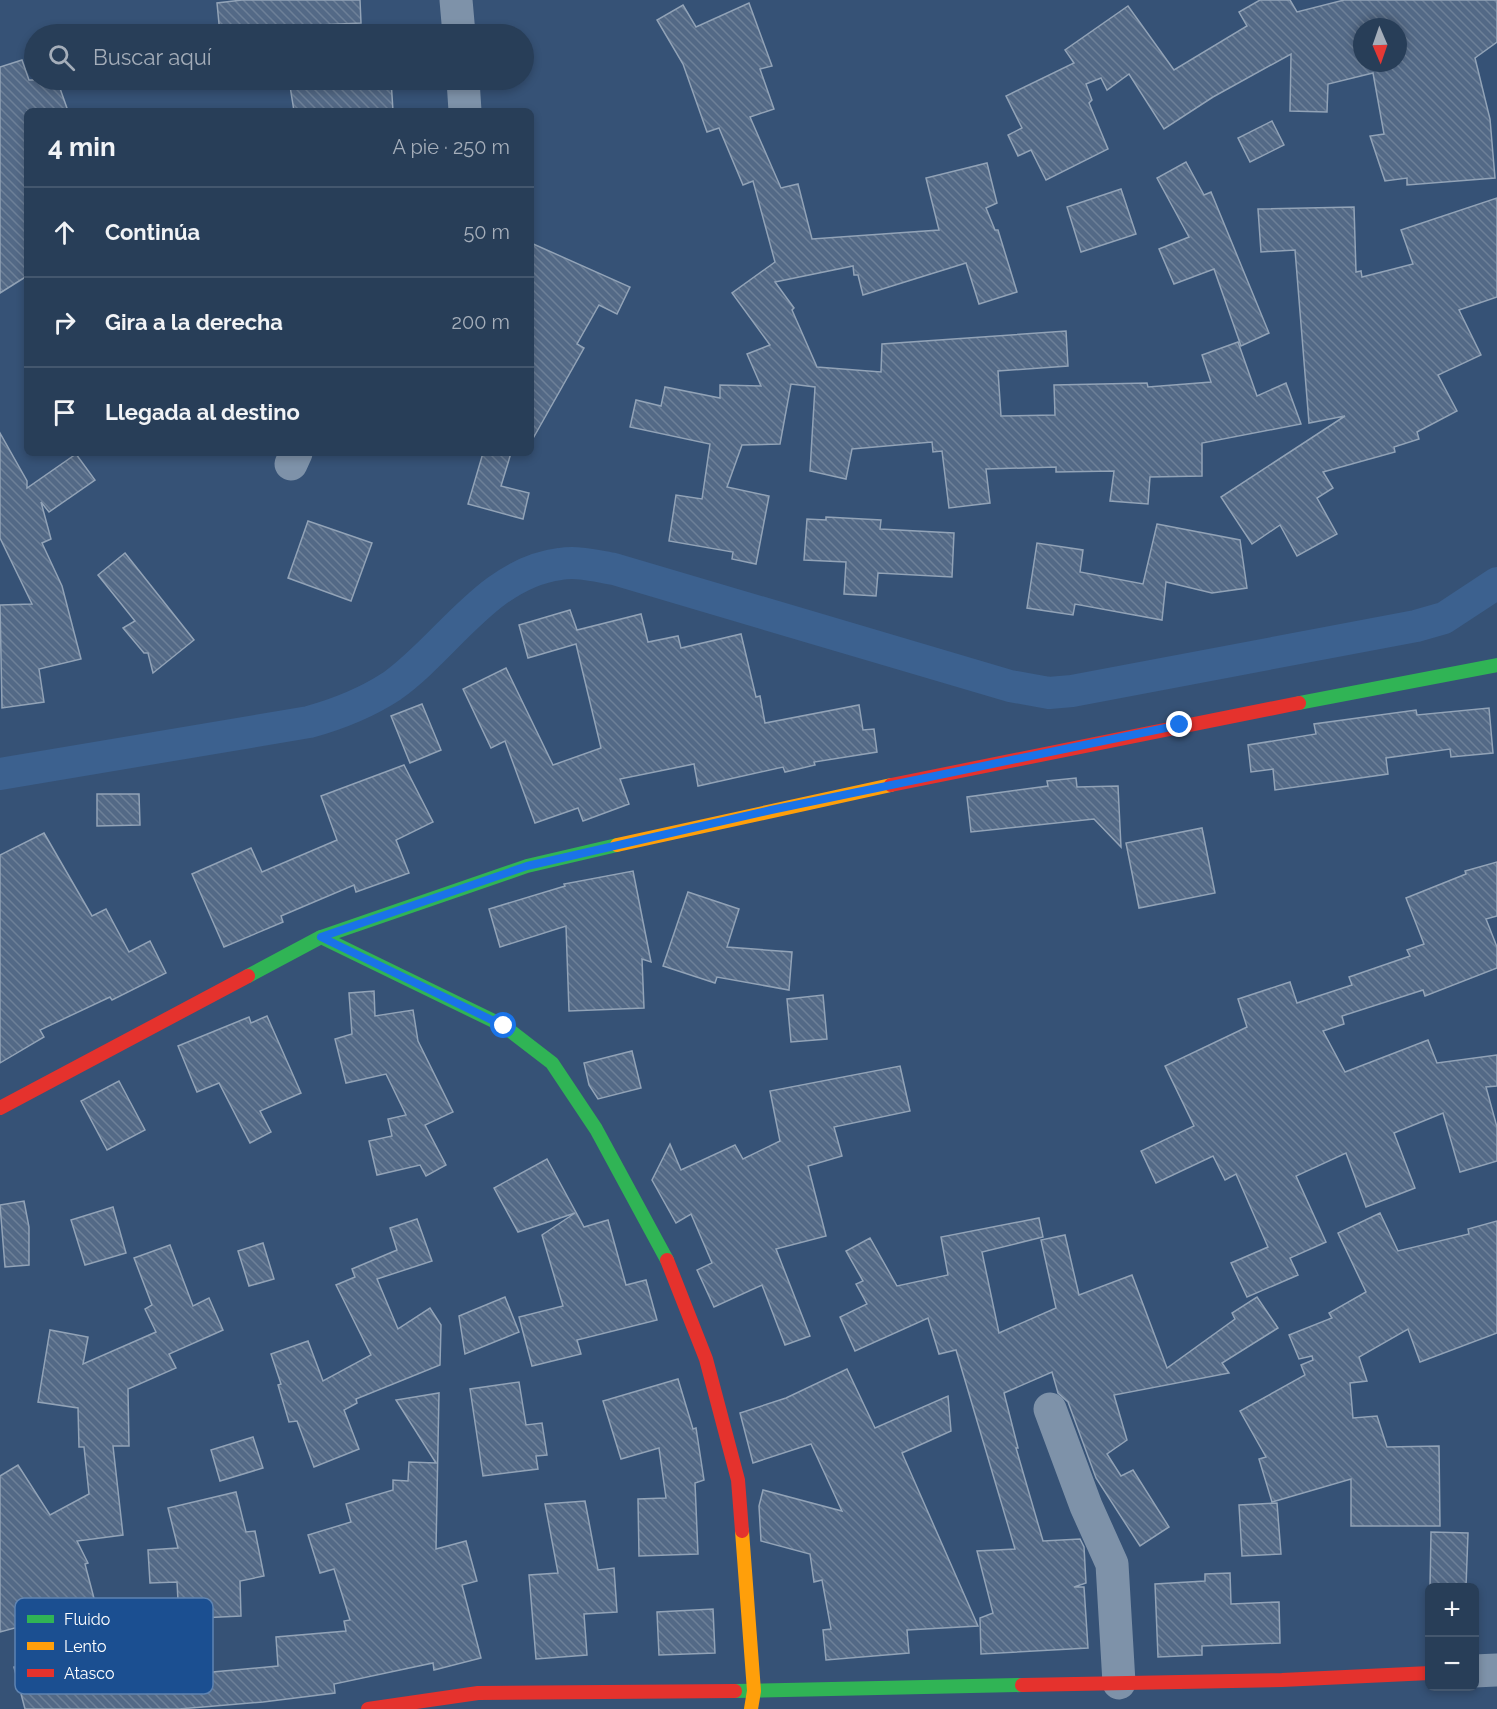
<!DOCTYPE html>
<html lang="es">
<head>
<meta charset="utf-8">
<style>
  :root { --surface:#283e58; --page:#344961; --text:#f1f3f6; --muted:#a5aeba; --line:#44576e }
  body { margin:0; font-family:Raleway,sans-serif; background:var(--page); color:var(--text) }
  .controls { position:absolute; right:18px; bottom:18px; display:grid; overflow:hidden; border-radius:9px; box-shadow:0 3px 9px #0003 }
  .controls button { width:54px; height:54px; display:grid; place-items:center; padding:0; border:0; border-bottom:2px solid var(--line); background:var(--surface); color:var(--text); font:30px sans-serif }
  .compass { position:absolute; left:1353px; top:18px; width:54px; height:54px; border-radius:50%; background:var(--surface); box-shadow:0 3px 9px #0003; rotate:178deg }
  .stop { position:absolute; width:18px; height:18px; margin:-14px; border:4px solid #1a73e8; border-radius:50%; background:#fff }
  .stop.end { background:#1a73e8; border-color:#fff; box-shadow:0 2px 6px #0008 }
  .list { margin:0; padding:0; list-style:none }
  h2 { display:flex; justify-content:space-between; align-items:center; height:78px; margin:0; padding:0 24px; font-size:26px }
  h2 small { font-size:20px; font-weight:400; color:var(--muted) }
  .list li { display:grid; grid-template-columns:39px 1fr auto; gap:18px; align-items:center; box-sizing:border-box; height:90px; padding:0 24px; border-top:2px solid var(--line) }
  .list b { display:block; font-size:22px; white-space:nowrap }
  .list em { font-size:20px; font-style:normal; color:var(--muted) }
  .icon { flex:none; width:33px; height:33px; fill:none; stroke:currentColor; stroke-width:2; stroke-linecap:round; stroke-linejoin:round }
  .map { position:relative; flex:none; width:1497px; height:1709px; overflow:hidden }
  .search { position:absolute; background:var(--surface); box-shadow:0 3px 9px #0003; left:24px; top:24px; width:510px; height:66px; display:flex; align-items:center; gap:15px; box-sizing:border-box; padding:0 21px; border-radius:33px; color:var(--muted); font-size:22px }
  .panel { position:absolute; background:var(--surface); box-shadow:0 3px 9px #0003; left:24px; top:108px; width:510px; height:348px; border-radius:9px }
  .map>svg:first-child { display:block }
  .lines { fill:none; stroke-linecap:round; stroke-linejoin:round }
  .canal { stroke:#3c618f; stroke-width:32 }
  .building { fill:url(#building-back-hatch); stroke:#92a3b7; stroke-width:1.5; fill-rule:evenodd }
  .street { stroke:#7e92a9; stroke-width:33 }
  .fast { stroke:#30b455; stroke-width:14 }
  .slow { stroke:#ff9f0a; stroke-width:14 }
  .jam { stroke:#e5322d; stroke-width:14 }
  .route { stroke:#1a73e8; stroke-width:8 }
  .key { fill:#1b4f91; stroke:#5f84b2; stroke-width:1.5 }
  .key-label { font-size:16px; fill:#fff }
</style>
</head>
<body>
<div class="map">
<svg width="1497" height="1709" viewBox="0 0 1497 1709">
  <defs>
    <pattern id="building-back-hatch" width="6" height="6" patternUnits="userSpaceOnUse" patternTransform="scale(1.5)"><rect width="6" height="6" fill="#536986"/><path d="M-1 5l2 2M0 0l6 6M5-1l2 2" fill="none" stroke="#6d8098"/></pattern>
  </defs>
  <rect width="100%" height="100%" fill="#365276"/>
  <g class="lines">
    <path class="canal" d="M 0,774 L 309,722 C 338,714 366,703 392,686 C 447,647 488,573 560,564 C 578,561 596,566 614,569 L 1010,686 L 1049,693 L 1072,691 L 1416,626 L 1444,618 L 1497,583"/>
  </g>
  <g class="building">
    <path d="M 242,0 L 360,0 L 361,23 L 298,26 L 299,34 L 220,34 L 217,3 Z"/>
    <path d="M 1260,0 L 1290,0 L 1297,12 L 1344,0 L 1497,0 L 1497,42 L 1475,58 L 1490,119 L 1495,178 L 1407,185 L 1407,178 L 1385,181 L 1370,136 L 1384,134 L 1373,73 L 1328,84 L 1327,112 L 1290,111 L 1291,54 L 1213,97 L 1164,129 L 1129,74 L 1107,90 L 1101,78 L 1086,84 L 1092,100 L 1089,103 L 1108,149 L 1046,180 L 1031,150 L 1018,156 L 1008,135 L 1022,128 L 1006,96 L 1074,63 L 1065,50 L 1128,6 L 1174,70 L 1247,26 L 1239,12 ZM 1362,27 L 1398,27 L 1398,63 L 1362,63 Z"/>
    <path d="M 749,3 L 772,66 L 760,69 L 774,109 L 750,117 L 781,188 L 798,184 L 812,239 L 939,230 L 926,178 L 987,163 L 997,203 L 986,208 L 995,230 L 998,230 L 1017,292 L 979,304 L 966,263 L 863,295 L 858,275 L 854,275 L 853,266 L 775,282 L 794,308 L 792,310 L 817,367 L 881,372 L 882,344 L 1066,331 L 1068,366 L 998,371 L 1001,416 L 1055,415 L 1054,385 L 1147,383 L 1148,387 L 1211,382 L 1202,355 L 1238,342 L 1257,396 L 1286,383 L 1301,424 L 1202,443 L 1202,476 L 1150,477 L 1148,504 L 1110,501 L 1114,471 L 1056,472 L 1056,467 L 986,469 L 990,503 L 949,508 L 942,451 L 933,452 L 932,442 L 852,449 L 846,479 L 810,471 L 815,387 L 791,384 L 780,444 L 742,445 L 727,487 L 769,496 L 756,564 L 732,559 L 733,552 L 669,541 L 676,495 L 702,499 L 710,444 L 630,427 L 636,400 L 661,406 L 665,387 L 720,398 L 720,385 L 761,386 L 747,354 L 770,345 L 732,293 L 775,262 L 753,181 L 743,185 L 719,128 L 707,132 L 683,64 L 657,20 L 683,5 L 696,27 Z"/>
    <path d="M 22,60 L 29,80 L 57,80 L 68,111 L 27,111 L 27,276 L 0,293 L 0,67 Z"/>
    <path d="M 289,80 L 391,80 L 393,111 L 294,111 Z"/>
    <path d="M 1272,121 L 1284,145 L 1250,162 L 1238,138 Z"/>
    <path d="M 1186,162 L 1204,195 L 1211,192 L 1269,333 L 1241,346 L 1214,269 L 1174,284 L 1159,249 L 1189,237 L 1157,178 Z"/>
    <path d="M 1121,189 L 1136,234 L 1081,252 L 1067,207 Z"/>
    <path d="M 1497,198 L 1497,297 L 1459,310 L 1481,355 L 1438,375 L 1457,411 L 1417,432 L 1419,439 L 1394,447 L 1395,452 L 1323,472 L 1333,488 L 1317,498 L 1337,534 L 1297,556 L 1280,525 L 1252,544 L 1221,497 L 1345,416 L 1309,423 L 1295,250 L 1261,252 L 1258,209 L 1354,207 L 1356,272 L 1361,271 L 1362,277 L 1413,264 L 1401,230 Z"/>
    <path d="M 531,243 L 630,287 L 617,314 L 599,305 L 577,344 L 584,348 L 531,442 Z"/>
    <path d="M 0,433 L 27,481 L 27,488 L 76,454 L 95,480 L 49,512 L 41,502 L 51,539 L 42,543 L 62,586 L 81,659 L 39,669 L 44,702 L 2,708 L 0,605 L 32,604 L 0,538 Z"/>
    <path d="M 483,453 L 511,453 L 501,486 L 529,493 L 523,519 L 468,504 Z"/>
    <path d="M 826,517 L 881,520 L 880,529 L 954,533 L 952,577 L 878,573 L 876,596 L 844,594 L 846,562 L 804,560 L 807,519 L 826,520 Z"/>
    <path d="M 308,521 L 372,543 L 351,601 L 288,578 Z"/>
    <path d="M 1157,524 L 1240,540 L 1247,588 L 1212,593 L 1166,582 L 1162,620 L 1075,604 L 1073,615 L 1027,608 L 1037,543 L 1083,550 L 1080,572 L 1143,584 Z"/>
    <path d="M 125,553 L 194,640 L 153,673 L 148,653 L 144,653 L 123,628 L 135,621 L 98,575 Z"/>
    <path d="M 570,610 L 577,630 L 641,614 L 648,642 L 678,636 L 681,648 L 741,634 L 756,697 L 760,696 L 765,723 L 859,705 L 863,730 L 874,729 L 877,752 L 814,762 L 815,765 L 785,772 L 783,767 L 698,786 L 694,764 L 620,779 L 629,804 L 583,821 L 578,808 L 535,823 L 505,741 L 491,748 L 463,689 L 506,668 L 553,765 L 601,748 L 576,644 L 528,658 L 519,625 Z"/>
    <path d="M 422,704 L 441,750 L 410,763 L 391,716 Z"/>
    <path d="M 1489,708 L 1493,753 L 1451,757 L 1450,749 L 1386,758 L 1388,774 L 1275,790 L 1273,769 L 1251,772 L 1248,745 L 1316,734 L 1314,724 L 1416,710 L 1417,715 Z"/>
    <path d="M 404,765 L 433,822 L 396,840 L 409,873 L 356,892 L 354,885 L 281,916 L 283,922 L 224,947 L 192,874 L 251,848 L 262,872 L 337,840 L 321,796 Z"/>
    <path d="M 1076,778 L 1077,787 L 1118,786 L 1121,847 L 1094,819 L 971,832 L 967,797 L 1048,786 L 1047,781 Z"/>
    <path d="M 97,794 L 139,794 L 140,825 L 97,826 Z"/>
    <path d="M 1202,828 L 1215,893 L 1139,908 L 1126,843 Z"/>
    <path d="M 44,833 L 92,916 L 106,909 L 129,952 L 150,941 L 166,973 L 112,1000 L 110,997 L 40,1030 L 44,1037 L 0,1063 L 0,855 Z"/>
    <path d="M 1497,862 L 1497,916 L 1486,919 L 1497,947 L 1497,968 L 1425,996 L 1423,990 L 1342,1016 L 1344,1024 L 1323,1031 L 1345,1072 L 1428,1040 L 1437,1063 L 1497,1055 L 1497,1086 L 1486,1087 L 1497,1127 L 1497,1161 L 1460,1172 L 1443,1113 L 1394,1133 L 1415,1188 L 1366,1207 L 1346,1153 L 1296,1176 L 1326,1242 L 1290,1258 L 1298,1275 L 1247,1297 L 1231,1263 L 1268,1247 L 1236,1174 L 1225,1180 L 1213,1156 L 1156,1183 L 1141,1151 L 1194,1126 L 1165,1066 L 1247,1027 L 1238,999 L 1290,982 L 1297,1003 L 1352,985 L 1349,977 L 1410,956 L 1407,950 L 1424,944 L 1406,898 L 1466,874 L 1465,871 Z"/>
    <path d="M 633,871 L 651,962 L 642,959 L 644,1008 L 569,1011 L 566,926 L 500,947 L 489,909 L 565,886 L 564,884 Z"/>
    <path d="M 688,892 L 739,909 L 727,947 L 792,952 L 789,990 L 717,977 L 715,983 L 663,966 Z"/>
    <path d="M 374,991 L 375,1016 L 413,1010 L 418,1041 L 453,1112 L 425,1125 L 446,1165 L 426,1176 L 420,1165 L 377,1175 L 369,1141 L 392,1136 L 388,1119 L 406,1115 L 386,1074 L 346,1083 L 335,1039 L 352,1034 L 349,993 Z"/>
    <path d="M 823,995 L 827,1039 L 791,1042 L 787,999 Z"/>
    <path d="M 267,1016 L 301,1093 L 260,1111 L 271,1132 L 250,1143 L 219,1083 L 197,1092 L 178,1046 L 249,1017 L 251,1023 Z"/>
    <path d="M 632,1051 L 641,1088 L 598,1099 L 589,1085 L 584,1063 Z"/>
    <path d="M 900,1066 L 910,1111 L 834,1127 L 842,1156 L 808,1166 L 826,1236 L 776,1249 L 810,1336 L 785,1345 L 762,1285 L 714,1307 L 697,1270 L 712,1263 L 691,1214 L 676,1223 L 652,1180 L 670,1144 L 681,1170 L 735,1145 L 743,1159 L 780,1141 L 770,1091 Z"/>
    <path d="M 119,1081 L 145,1130 L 107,1150 L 81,1101 Z"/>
    <path d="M 547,1159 L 584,1227 L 608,1220 L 626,1285 L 646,1280 L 657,1320 L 577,1340 L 581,1354 L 532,1366 L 519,1317 L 563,1306 L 542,1235 L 575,1213 L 518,1232 L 494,1188 Z"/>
    <path d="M 24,1201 L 29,1227 L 29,1265 L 5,1267 L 0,1205 Z"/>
    <path d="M 113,1207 L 126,1253 L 85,1265 L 71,1220 Z"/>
    <path d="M 1380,1213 L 1398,1251 L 1469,1234 L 1468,1229 L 1497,1221 L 1497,1333 L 1420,1362 L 1408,1329 L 1359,1357 L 1367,1381 L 1350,1383 L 1353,1418 L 1377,1416 L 1387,1447 L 1439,1446 L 1440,1526 L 1351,1526 L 1351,1479 L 1272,1502 L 1259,1459 L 1266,1457 L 1240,1411 L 1305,1375 L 1301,1365 L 1313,1360 L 1312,1356 L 1299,1359 L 1289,1335 L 1332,1318 L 1329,1313 L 1366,1292 L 1338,1233 Z"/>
    <path d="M 1039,1218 L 1043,1237 L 982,1252 L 999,1333 L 1056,1308 L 1041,1240 L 1065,1235 L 1079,1295 L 1132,1275 L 1167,1368 L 1235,1319 L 1232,1313 L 1257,1297 L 1278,1328 L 1222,1363 L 1229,1373 L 1114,1395 L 1127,1440 L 1107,1454 L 1121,1476 L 1133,1470 L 1169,1527 L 1140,1546 L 1096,1478 L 1068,1402 L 1058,1393 L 1052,1372 L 1004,1393 L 1018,1448 L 1016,1448 L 1043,1541 L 1080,1539 L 1084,1547 L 1086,1583 L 1074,1587 L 1084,1587 L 1088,1648 L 981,1654 L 980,1618 L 993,1613 L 977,1551 L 1015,1549 L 956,1350 L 939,1354 L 928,1318 L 855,1351 L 840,1317 L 867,1304 L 856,1284 L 863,1281 L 846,1251 L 870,1238 L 897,1286 L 948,1275 L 941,1237 Z"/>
    <path d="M 417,1219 L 432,1261 L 377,1279 L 398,1329 L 430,1308 L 441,1325 L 440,1365 L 356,1399 L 357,1403 L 344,1410 L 359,1449 L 314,1467 L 297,1421 L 289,1422 L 278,1385 L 281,1384 L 271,1354 L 308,1341 L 323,1381 L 371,1355 L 336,1285 L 355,1277 L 352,1269 L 397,1250 L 390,1228 Z"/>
    <path d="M 263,1243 L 274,1279 L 249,1286 L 238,1251 Z"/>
    <path d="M 170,1245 L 193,1306 L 209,1298 L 223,1330 L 169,1354 L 176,1368 L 128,1389 L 129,1446 L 113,1446 L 123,1535 L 77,1541 L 88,1563 L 85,1564 L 96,1606 L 0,1632 L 0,1476 L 18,1465 L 50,1515 L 89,1494 L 84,1447 L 79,1447 L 78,1408 L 38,1402 L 50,1330 L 88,1337 L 83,1364 L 156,1332 L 145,1309 L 152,1305 L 134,1258 Z"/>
    <path d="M 505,1297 L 519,1332 L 465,1354 L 459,1316 Z"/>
    <path d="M 847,1369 L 875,1428 L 948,1396 L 951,1431 L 902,1453 L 978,1626 L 907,1630 L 909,1653 L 826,1660 L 823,1630 L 831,1629 L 822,1580 L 814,1582 L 810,1554 L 761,1541 L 759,1506 L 763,1490 L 842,1511 L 811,1444 L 753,1463 L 740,1413 L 786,1398 Z"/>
    <path d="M 678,1379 L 693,1429 L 696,1428 L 704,1480 L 695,1483 L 698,1554 L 639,1556 L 638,1499 L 666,1498 L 659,1448 L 621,1459 L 603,1401 Z"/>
    <path d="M 519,1382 L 526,1425 L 542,1423 L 547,1455 L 536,1456 L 538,1469 L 483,1476 L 470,1389 Z"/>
    <path d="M 439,1393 L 436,1549 L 466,1541 L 477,1581 L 462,1585 L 481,1658 L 434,1670 L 433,1663 L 334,1684 L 335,1693 L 263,1702 L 179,1709 L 25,1709 L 14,1667 L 84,1657 L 86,1670 L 129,1668 L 130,1685 L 202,1682 L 202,1673 L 278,1666 L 276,1637 L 346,1631 L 344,1621 L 350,1620 L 334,1569 L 320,1573 L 308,1535 L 351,1522 L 346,1504 L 393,1490 L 393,1480 L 408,1481 L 409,1462 L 436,1463 L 396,1400 Z"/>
    <path d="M 253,1437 L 263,1468 L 220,1481 L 211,1450 Z"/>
    <path d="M 236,1492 L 246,1532 L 255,1531 L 264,1576 L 240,1581 L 241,1616 L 179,1619 L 177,1582 L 150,1583 L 148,1550 L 178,1548 L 168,1508 Z"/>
    <path d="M 585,1501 L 598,1570 L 614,1568 L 617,1612 L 584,1614 L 587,1655 L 536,1659 L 529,1575 L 558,1573 L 545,1504 Z"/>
    <path d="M 1277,1503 L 1281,1554 L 1242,1556 L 1239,1505 Z"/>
    <path d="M 1431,1532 L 1468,1533 L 1466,1587 L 1430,1587 Z"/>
    <path d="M 1230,1573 L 1231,1604 L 1279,1602 L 1280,1643 L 1202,1646 L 1202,1655 L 1158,1657 L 1155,1584 L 1205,1581 L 1205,1574 Z"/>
    <path d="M 713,1609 L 715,1653 L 659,1655 L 657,1612 Z"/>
  </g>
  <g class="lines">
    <g class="street">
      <path d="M 456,0 L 459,34"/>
      <path d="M 463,80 L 465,111"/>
      <path d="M 291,464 L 296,453"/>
      <path d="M 1050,1409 L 1086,1506 L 1112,1564 L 1119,1683"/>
      <path d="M 1474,1671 L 1497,1670"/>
    </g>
    <g class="fast">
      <path d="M 1299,703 L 1497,665"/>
      <path d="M 321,937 L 504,1026 L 552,1063 L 596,1129 L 667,1260"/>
      <path d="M 248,976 L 321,937 L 527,866 L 617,845"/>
      <path d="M 735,1691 L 1022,1685"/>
    </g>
    <g class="slow">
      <path d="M 617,845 L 891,785"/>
      <path d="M 742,1531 L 754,1691 L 751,1709"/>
    </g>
    <g class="jam">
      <path d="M 891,785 L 1299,703"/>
      <path d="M 0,1108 L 248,976"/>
      <path d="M 667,1260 L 706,1359 L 738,1480 L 742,1531"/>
      <path d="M 1022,1685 L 1282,1680 L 1430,1673"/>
      <path d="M 368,1709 L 478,1693 L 735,1691"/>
    </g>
  </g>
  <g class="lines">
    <path class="route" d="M 504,1026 L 321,937 L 527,866 L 771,810 L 1180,725"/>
  </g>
  <rect x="15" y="1598" width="198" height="96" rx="9" class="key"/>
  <rect x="27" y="1615" width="27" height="8" fill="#30b455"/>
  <rect x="27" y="1642" width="27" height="8" fill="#ff9f0a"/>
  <rect x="27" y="1669" width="27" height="8" fill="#e5322d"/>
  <g class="key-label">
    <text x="64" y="1625">Fluido</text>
    <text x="64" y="1652">Lento</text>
    <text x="64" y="1679">Atasco</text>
  </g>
</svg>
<div class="controls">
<button>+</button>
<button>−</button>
</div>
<svg class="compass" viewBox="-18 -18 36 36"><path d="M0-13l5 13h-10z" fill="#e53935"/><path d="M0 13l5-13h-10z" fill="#a5aeba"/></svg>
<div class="stop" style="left:504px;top:1026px"></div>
<div class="stop end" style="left:1180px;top:725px"></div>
<div class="search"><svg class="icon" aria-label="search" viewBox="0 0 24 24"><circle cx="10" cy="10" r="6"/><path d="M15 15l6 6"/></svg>Buscar aquí</div>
<section class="panel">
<h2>4 min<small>A pie · 250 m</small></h2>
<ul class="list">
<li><svg class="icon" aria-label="ahead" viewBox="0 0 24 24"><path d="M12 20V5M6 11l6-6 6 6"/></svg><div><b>Continúa</b></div><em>50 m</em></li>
<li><svg class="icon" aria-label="right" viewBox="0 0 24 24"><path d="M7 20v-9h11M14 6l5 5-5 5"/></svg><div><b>Gira a la derecha</b></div><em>200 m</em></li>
<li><svg class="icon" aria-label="arrive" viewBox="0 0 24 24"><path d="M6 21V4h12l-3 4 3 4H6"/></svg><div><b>Llegada al destino</b></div></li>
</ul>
</section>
</div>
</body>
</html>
